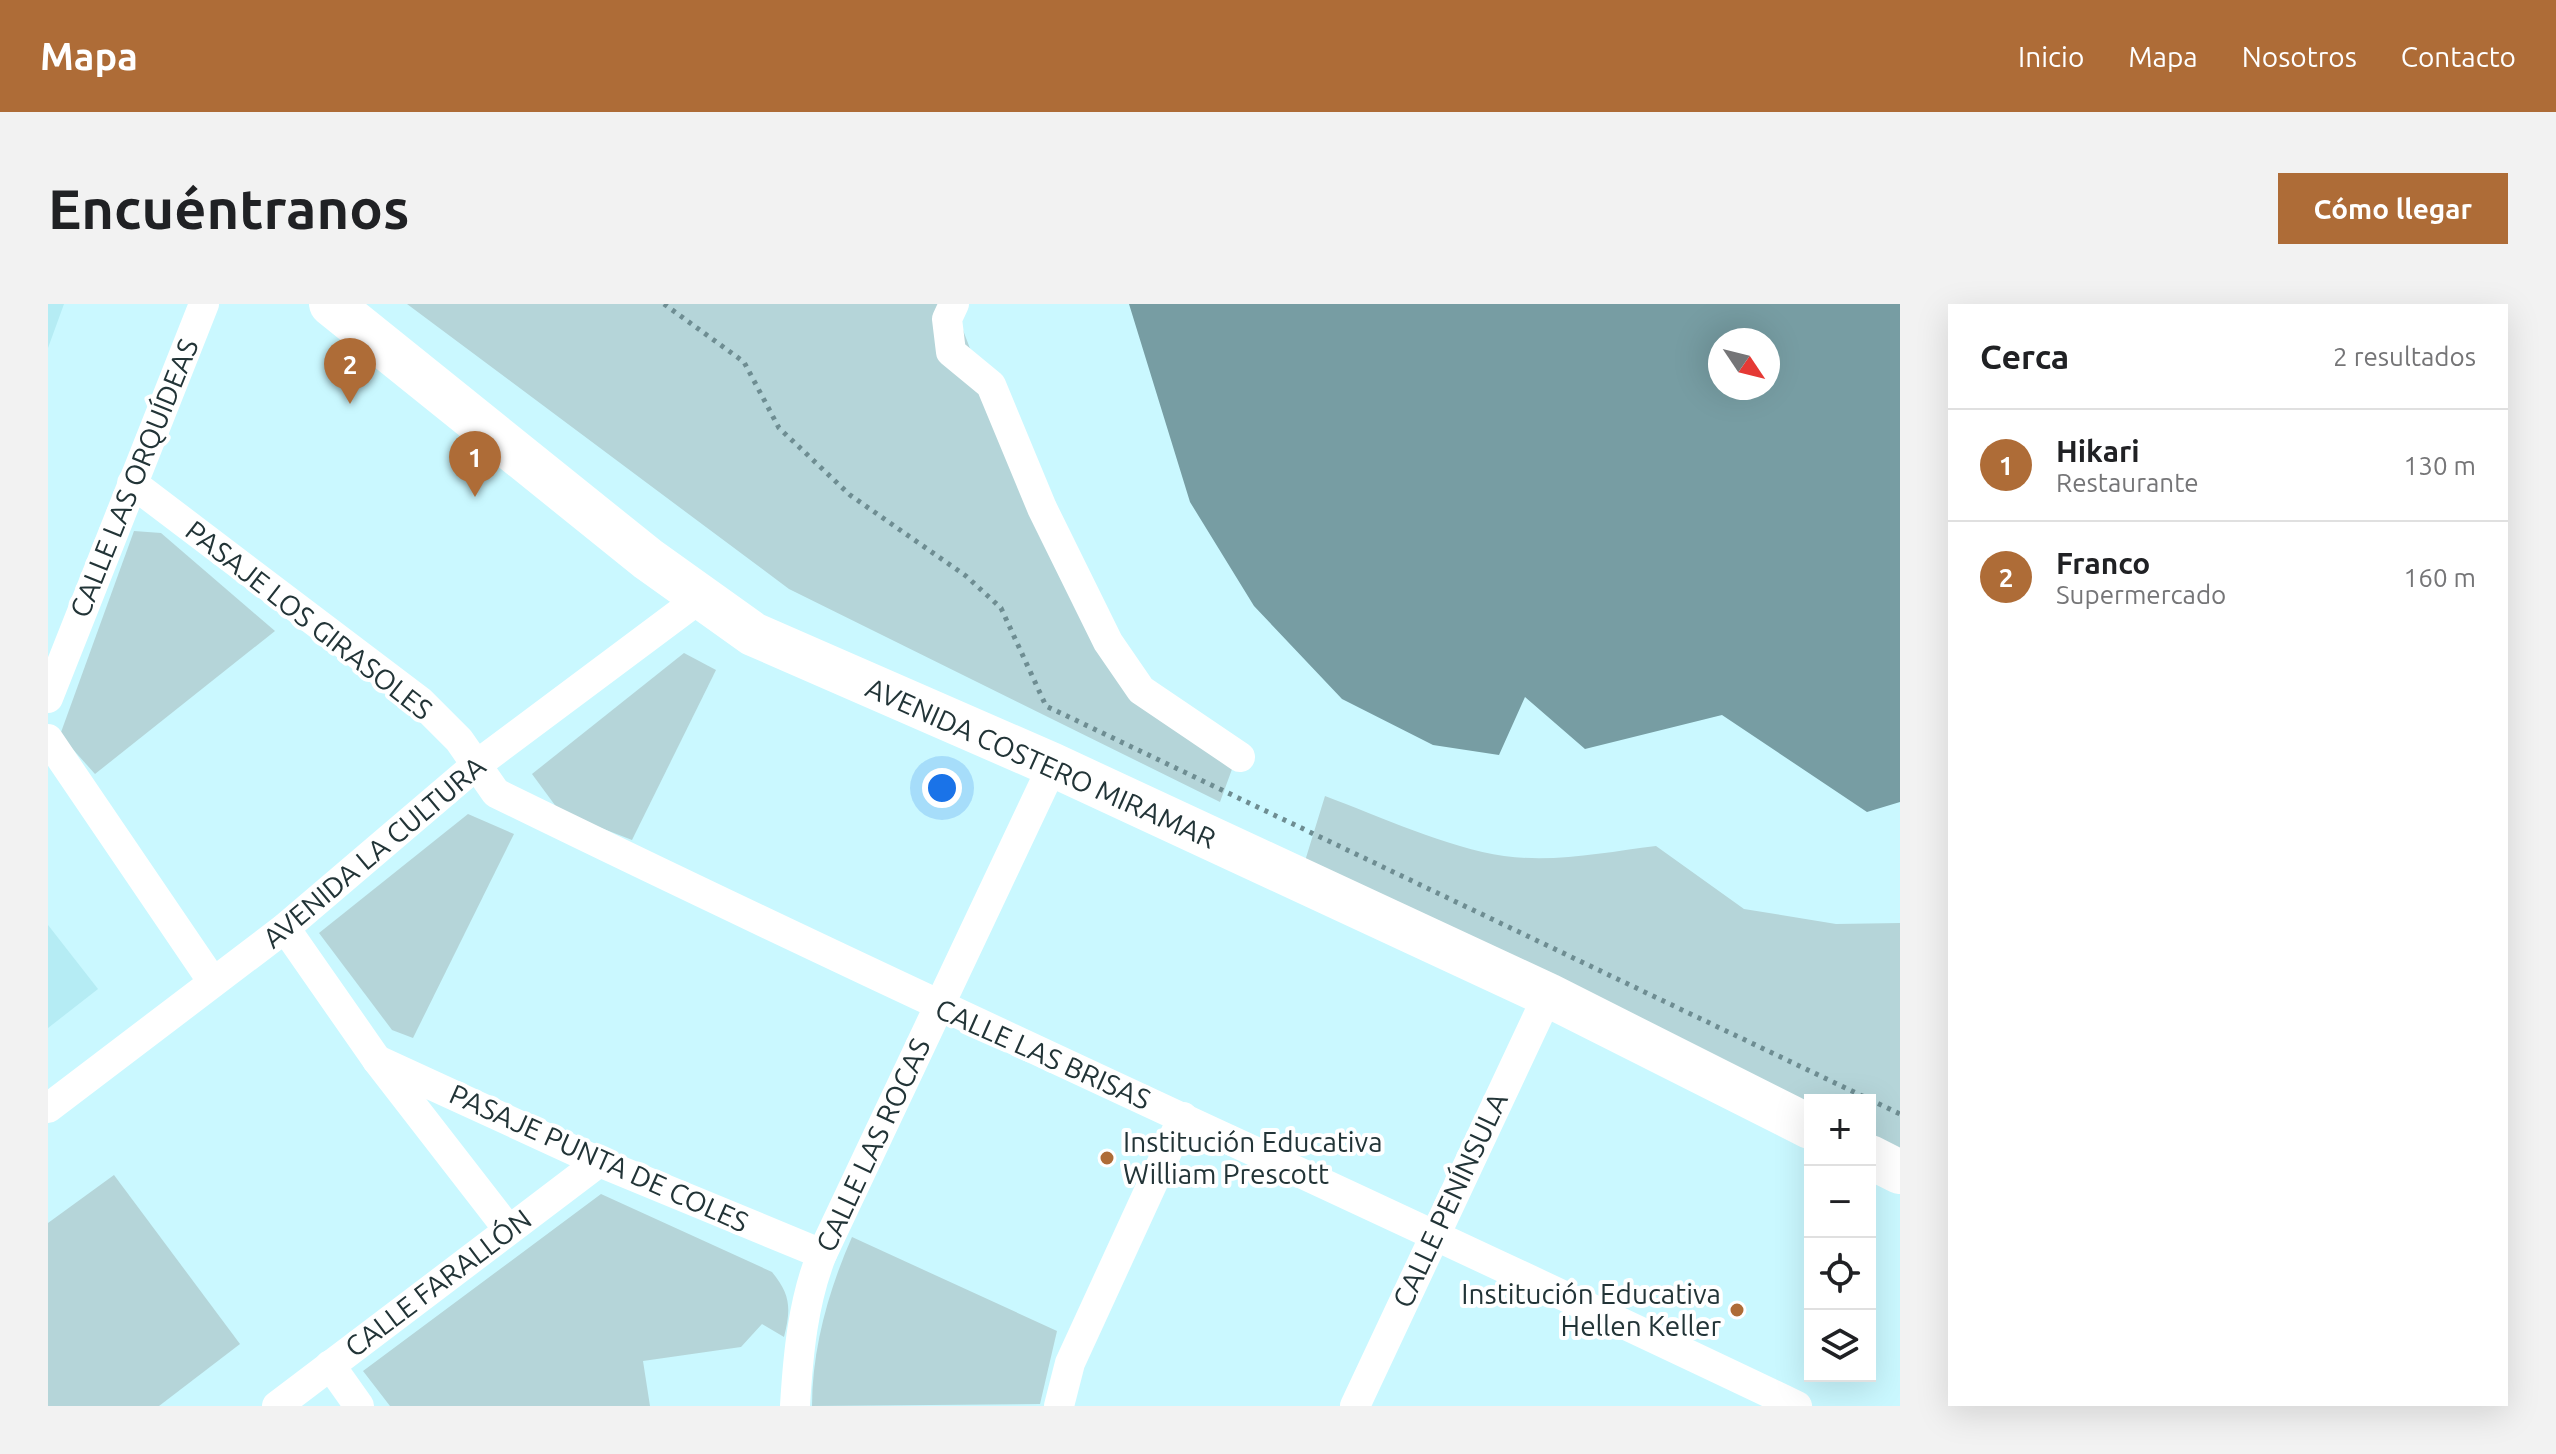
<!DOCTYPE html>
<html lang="es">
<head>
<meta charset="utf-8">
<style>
  :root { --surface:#fff; --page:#f2f2f2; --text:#202124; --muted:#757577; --line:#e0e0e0; --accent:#ae6c37 }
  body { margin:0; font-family:Ubuntu,sans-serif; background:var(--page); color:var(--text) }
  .controls { position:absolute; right:24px; bottom:24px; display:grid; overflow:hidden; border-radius:0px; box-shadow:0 8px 32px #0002 }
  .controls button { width:72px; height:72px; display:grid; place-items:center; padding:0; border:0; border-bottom:2px solid var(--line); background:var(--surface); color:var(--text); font:40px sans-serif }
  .compass { position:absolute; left:1660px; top:24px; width:72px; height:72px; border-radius:50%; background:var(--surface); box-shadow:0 8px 32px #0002; rotate:125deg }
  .you { position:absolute; left:894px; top:484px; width:28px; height:28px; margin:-20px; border:6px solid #fff; border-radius:50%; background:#1a73e8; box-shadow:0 0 0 12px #1a73e833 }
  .badge { display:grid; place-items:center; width:52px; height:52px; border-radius:50%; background:var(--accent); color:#fff; font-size:26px; font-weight:700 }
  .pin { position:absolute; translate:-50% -66px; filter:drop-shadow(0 2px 4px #0008) }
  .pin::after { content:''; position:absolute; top:42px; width:28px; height:24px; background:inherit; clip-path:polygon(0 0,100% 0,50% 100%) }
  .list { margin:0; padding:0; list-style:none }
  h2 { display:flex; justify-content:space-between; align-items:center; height:104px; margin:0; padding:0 32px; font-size:34px }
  h2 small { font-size:26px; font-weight:400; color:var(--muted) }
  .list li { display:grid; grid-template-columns:52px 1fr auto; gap:24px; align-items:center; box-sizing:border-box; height:112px; padding:0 32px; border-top:2px solid var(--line) }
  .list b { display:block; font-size:30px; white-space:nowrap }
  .list p { margin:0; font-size:26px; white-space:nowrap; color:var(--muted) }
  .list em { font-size:26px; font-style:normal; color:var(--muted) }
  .icon { flex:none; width:44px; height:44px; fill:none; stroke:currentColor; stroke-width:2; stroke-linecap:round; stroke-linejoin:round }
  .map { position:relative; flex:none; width:1852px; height:1102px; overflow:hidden; border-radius:0px }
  header { display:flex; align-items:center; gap:48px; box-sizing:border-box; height:112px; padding:0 40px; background:var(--accent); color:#fff }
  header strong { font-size:38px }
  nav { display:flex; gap:44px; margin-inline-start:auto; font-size:28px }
  .intro { display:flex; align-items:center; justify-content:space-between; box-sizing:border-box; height:192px; padding:0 48px }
  h1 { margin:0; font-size:56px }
  .button { padding:20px 36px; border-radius:0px; background:var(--accent); color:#fff; font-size:28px; font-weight:700 }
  main { display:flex; gap:48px; padding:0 48px }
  aside { flex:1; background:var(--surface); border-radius:0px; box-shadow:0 8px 32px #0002 }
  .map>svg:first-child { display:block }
  .built { fill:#b5ecf4 }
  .green { fill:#b5d5d9 }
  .water { fill:#779da3; fill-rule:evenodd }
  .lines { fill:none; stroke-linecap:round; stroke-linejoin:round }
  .path { stroke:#6e8d92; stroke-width:5; stroke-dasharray:4 6; stroke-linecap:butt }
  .street { stroke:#fff; stroke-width:30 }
  .secondary { stroke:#fff; stroke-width:44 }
  .poi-dot { fill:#ae6c37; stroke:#fff; stroke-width:3 }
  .labels { text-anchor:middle; stroke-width:8; stroke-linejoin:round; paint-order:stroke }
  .street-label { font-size:28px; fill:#223437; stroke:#fff }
  .poi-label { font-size:28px; fill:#223437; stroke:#fff; text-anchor:start }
</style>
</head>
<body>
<header>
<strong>Mapa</strong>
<nav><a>Inicio</a><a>Mapa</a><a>Nosotros</a><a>Contacto</a></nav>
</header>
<div class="intro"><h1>Encuéntranos</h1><a class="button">Cómo llegar</a></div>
<main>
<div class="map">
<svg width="1852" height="1102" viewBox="0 0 1852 1102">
  <rect width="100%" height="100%" fill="#caf8ff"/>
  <g class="built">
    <path d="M 0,0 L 16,0 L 0,44 Z"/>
    <path d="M 0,621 L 50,685 L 0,724 Z"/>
  </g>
  <g class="green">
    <path d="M 359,0 L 905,0 L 996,238 L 1067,373 L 1187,457 L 1172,498 L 741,285 Z"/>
    <path d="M 86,227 L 113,229 L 227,327 L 47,470 L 12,431 Z"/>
    <path d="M 636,349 L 668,366 L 584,536 L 512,508 L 484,470 Z"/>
    <path d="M 1277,492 C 1331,512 1400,544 1456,552 C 1507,559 1559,548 1608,542 L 1696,605 L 1788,620 L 1852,619 L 1852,847 L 1822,832 L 1822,796 L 1762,796 L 1762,803 L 1257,557 Z"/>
    <path d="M 420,510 L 466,530 L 365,734 L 344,726 L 271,629 Z"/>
    <path d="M 66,871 L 192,1040 L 111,1102 L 0,1102 L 0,919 Z"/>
    <path d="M 553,890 L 724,968 C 743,991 743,1005 736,1033 L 714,1020 L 693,1043 L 595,1057 L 602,1102 L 342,1102 L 315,1067 Z"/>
    <path d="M 804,933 L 1009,1027 L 992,1100 L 764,1102 C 764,1044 781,985 804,933 Z"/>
  </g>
  <path class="water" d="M 1081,0 L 1852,0 L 1852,498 L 1819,508 L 1674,411 L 1537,445 L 1477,393 L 1451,451 L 1385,441 L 1294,395 L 1206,302 L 1142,198 ZM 1672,36 L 1720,36 L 1720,84 L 1672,84 Z"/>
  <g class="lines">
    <path class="path" d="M 616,0 L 696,58 L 731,124 L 802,191 L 918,272 L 953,304 L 998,402 L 1852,810"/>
    <g class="street">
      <path d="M 906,0 L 899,15 L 903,48 L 943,81 L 994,204 L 1060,338 L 1093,386 L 1192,453"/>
      <path d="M 84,179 L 373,398 L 411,436 L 448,489 C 879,700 1316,895 1749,1102"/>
      <path d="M 0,394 L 156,0"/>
      <path d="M 0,435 L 165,678"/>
      <path d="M 237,624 L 329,756 L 460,925"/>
      <path d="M 329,756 L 551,858 L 774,950"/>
      <path d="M 0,804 L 237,624 L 427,462 L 652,294"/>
      <path d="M 282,1061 L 311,1102"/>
      <path d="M 229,1102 L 551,858"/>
      <path d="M 747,1102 C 750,1051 755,997 774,950 L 1005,461"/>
      <path d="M 1011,1102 L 1022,1059 L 1135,813"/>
      <path d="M 1307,1102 L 1500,691"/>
    </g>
    <g class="secondary">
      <path d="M 283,0 L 600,255 L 705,330 L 1005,461 L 1500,691 L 1762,823"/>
      <path d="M 1822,853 L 1852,868"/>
    </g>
  </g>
  <g class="poi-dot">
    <circle cx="1059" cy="854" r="8"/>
    <circle cx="1689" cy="1006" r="8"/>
  </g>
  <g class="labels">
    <g class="street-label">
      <text transform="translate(86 174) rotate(-68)" y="10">CALLE LAS ORQUÍDEAS</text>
      <text transform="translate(261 316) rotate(38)" y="10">PASAJE LOS GIRASOLES</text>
      <text transform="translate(993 459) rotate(24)" y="10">AVENIDA COSTERO MIRAMAR</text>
      <text transform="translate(326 548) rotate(-40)" y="10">AVENIDA LA CULTURA</text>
      <text transform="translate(995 750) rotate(24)" y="10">CALLE LAS BRISAS</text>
      <text transform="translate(825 841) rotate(-65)" y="10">CALLE LAS ROCAS</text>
      <text transform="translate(551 854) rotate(24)" y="10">PASAJE PUNTA DE COLES</text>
      <text transform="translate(1402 896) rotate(-65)" y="10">CALLE PENÍNSULA</text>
      <text transform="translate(390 979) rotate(-37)" y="10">CALLE FARALLÓN</text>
    </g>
    <g class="poi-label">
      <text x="1075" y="848">Institución Educativa<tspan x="1075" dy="32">William Prescott</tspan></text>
      <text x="1673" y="1000" text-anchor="end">Institución Educativa<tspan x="1673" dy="32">Hellen Keller</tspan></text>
    </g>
  </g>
</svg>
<div class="controls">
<button>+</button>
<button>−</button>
<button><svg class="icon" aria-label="locate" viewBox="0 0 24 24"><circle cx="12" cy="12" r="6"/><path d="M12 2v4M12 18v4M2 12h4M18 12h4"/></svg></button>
<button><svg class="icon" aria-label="layers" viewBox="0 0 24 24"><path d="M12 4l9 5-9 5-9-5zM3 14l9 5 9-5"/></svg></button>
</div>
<svg class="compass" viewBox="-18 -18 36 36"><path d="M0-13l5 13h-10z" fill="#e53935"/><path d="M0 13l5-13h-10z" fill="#757577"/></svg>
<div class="you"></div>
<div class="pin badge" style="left:427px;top:193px">1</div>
<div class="pin badge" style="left:302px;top:100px">2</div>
</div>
<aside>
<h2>Cerca<small>2 resultados</small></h2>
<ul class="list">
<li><span class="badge">1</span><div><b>Hikari</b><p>Restaurante</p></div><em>130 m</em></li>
<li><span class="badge">2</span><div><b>Franco</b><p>Supermercado</p></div><em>160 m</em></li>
</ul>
</aside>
</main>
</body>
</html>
